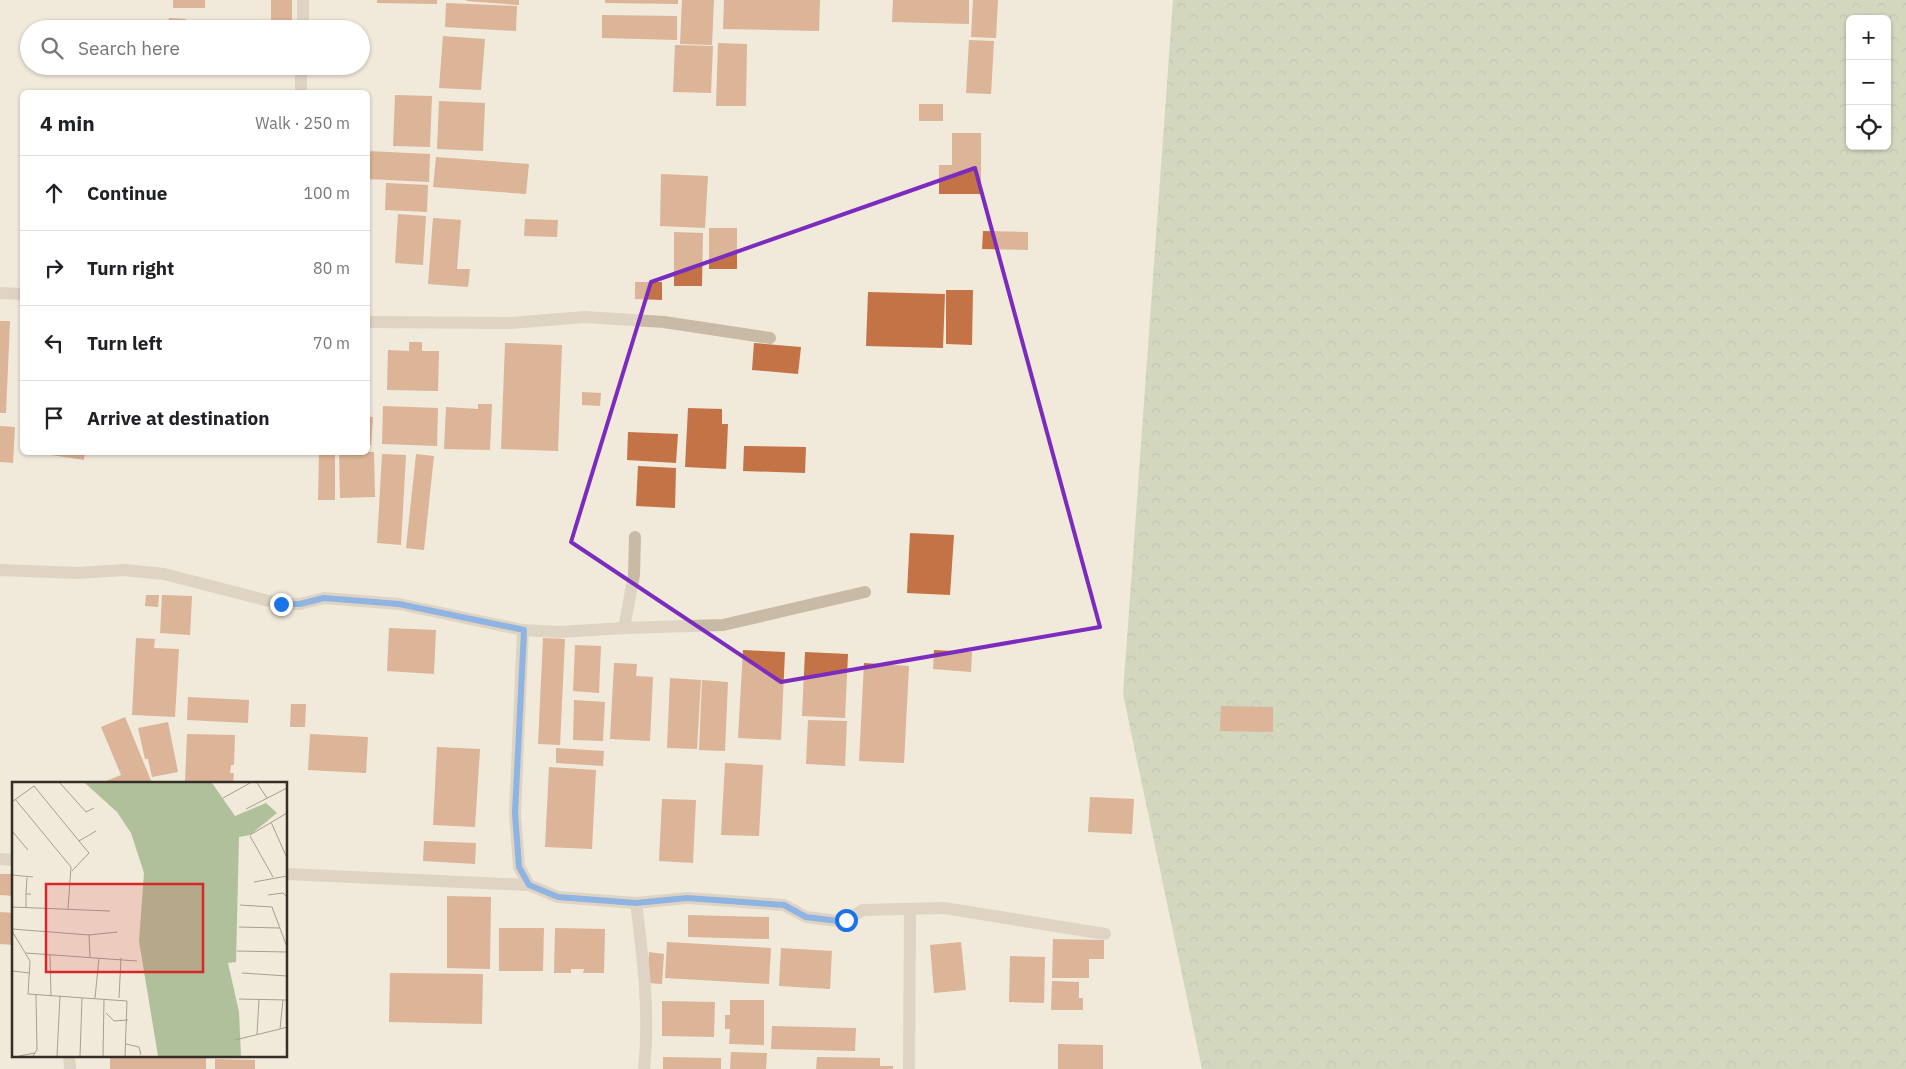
<!DOCTYPE html>
<html lang="en">
<head>
<meta charset="utf-8">
<style>
  :root { --surface:#fff; --page:#f6f6f6; --text:#202124; --muted:#757577; --line:#e0e0e0 }
  body { margin:0; font-family:"IBM Plex Sans",sans-serif; background:var(--page); color:var(--text) }
  .controls { position:absolute; right:15px; top:15px; display:grid; overflow:hidden; border-radius:8px; box-shadow:0 1px 4px #0004 }
  .controls button { width:45px; height:45px; display:grid; place-items:center; padding:0; border:0; border-bottom:1px solid var(--line); background:var(--surface); color:var(--text); font:25px sans-serif }
  .stop { position:absolute; width:15px; height:15px; margin:-11px; border:4px solid #1a73e8; border-radius:50%; background:#fff }
  .stop.end { background:#1a73e8; border-color:#fff; box-shadow:0 1px 5px #0008 }
  .list { margin:0; padding:0; list-style:none }
  h2 { display:flex; justify-content:space-between; align-items:center; height:65px; margin:0; padding:0 20px; font-size:21px }
  h2 small { font-size:16px; font-weight:400; color:var(--muted) }
  .list li { display:grid; grid-template-columns:32px 1fr auto; gap:15px; align-items:center; box-sizing:border-box; height:75px; padding:0 20px; border-top:1px solid var(--line) }
  .list b { display:block; font-size:19px; white-space:nowrap }
  .list em { font-size:16px; font-style:normal; color:var(--muted) }
  .icon { flex:none; width:28px; height:28px; fill:none; stroke:currentColor; stroke-width:2; stroke-linecap:round; stroke-linejoin:round }
  .map { position:relative; flex:none; width:1906px; height:1069px; overflow:hidden }
  .search { position:absolute; background:var(--surface); box-shadow:0 1px 4px #0004; left:20px; top:20px; width:350px; height:55px; display:flex; align-items:center; gap:12px; box-sizing:border-box; padding:0 18px; border-radius:28px; color:var(--muted); font-size:19px }
  .panel { position:absolute; background:var(--surface); box-shadow:0 1px 4px #0004; left:20px; top:90px; width:350px; height:365px; border-radius:8px }
  .map>svg:first-child { display:block }
  .forest { fill:url(#forest-crowns); fill-rule:evenodd }
  .building { fill:#c37346 }
  .lines { fill:none; stroke-linecap:round; stroke-linejoin:round }
  .street { stroke:#c9baa6; stroke-width:12 }
  .route { stroke:#1a73e8; stroke-width:6 }
  .marked { fill:none; stroke:#7b2cbf; stroke-width:4; stroke-linejoin:round }
  .inset-road { fill:none; stroke:#a69e92; stroke-width:1 }
  .view { fill:#d62828; fill-opacity:0.15; stroke:#d62828; stroke-width:2.5 }
  .inset-edge { fill:none; stroke:#352d27; stroke-width:2.5 }
</style>
</head>
<body>
<div class="map">
<svg width="1906" height="1069" viewBox="0 0 1906 1069">
  <defs>
    <pattern id="forest-crowns" width="20" height="18" patternUnits="userSpaceOnUse" patternTransform="scale(1.25)"><rect width="20" height="18" fill="#afc09b"/><path d="M2 6a3 3 0 1 1 6 0M12 15a3 3 0 1 1 6 0" fill="none" stroke="#8f9c7e"/></pattern>
  </defs>
  <rect width="100%" height="100%" fill="#f1e9da"/>
  <path class="forest" d="M 1173,0 L 1906,0 L 1906,1069 L 1202,1069 L 1123,694 ZM 1850,19 L 1887,19 L 1887,146 L 1850,146 Z"/>
  <g class="building">
    <rect x="173" y="0" width="32" height="8"/>
    <rect x="271" y="0" width="21" height="21"/>
    <path d="M 377,0 L 437,0 L 437,4 L 377,3 Z"/>
    <path d="M 467,0 L 519,0 L 519,5 L 466,1 Z"/>
    <path d="M 605,0 L 678,0 L 678,4 L 605,3 Z"/>
    <path d="M 682,0 L 714,0 L 712,45 L 680,44 Z"/>
    <path d="M 724,0 L 820,0 L 819,31 L 723,29 Z"/>
    <path d="M 893,0 L 969,0 L 969,24 L 892,22 Z"/>
    <path d="M 973,0 L 998,0 L 996,38 L 971,37 Z"/>
    <path d="M 446,3 L 517,6 L 516,31 L 445,27 Z"/>
    <path d="M 602,15 L 677,16 L 677,40 L 602,38 Z"/>
    <path d="M 169,18 L 186,19 L 186,29 L 168,29 Z"/>
    <path d="M 135,20 L 162,21 L 161,29 L 134,29 Z"/>
    <path d="M 443,36 L 485,39 L 481,90 L 439,88 Z"/>
    <path d="M 969,40 L 994,41 L 991,94 L 966,93 Z"/>
    <path d="M 718,43 L 747,44 L 746,106 L 716,106 Z"/>
    <path d="M 675,45 L 713,46 L 711,93 L 673,92 Z"/>
    <path d="M 132,66 L 159,66 L 158,71 L 131,68 Z"/>
    <path d="M 395,95 L 432,96 L 430,147 L 393,146 Z"/>
    <path d="M 439,101 L 485,103 L 483,151 L 437,149 Z"/>
    <rect x="919" y="104" width="24" height="17"/>
    <path d="M 952,133 L 981,133 L 981,194 L 939,194 L 939,165 L 952,165 Z"/>
    <path d="M 368,151 L 430,154 L 429,182 L 368,179 Z"/>
    <path d="M 436,157 L 529,164 L 526,194 L 433,187 Z"/>
    <path d="M 661,174 L 708,176 L 705,228 L 660,226 Z"/>
    <path d="M 386,183 L 428,185 L 427,212 L 385,210 Z"/>
    <path d="M 398,214 L 426,216 L 423,265 L 395,263 Z"/>
    <path d="M 433,218 L 461,220 L 457,269 L 470,269 L 468,287 L 428,284 Z"/>
    <path d="M 525,219 L 558,220 L 557,237 L 524,236 Z"/>
    <rect x="709" y="228" width="28" height="41"/>
    <path d="M 983,231 L 1028,232 L 1028,250 L 982,249 Z"/>
    <path d="M 674,232 L 703,233 L 702,286 L 674,286 Z"/>
    <path d="M 635,282 L 662,282 L 662,300 L 635,299 Z"/>
    <path d="M 946,290 L 973,290 L 972,345 L 946,344 Z"/>
    <path d="M 868,292 L 945,294 L 943,348 L 866,346 Z"/>
    <path d="M 0,321 L 10,321 L 6,413 L 0,413 Z"/>
    <path d="M 409,342 L 422,342 L 422,351 L 439,351 L 438,391 L 387,390 L 388,350 L 409,351 Z"/>
    <path d="M 505,343 L 562,345 L 558,451 L 501,449 Z"/>
    <path d="M 754,343 L 801,347 L 798,374 L 752,370 Z"/>
    <path d="M 582,392 L 601,393 L 600,406 L 582,405 Z"/>
    <path d="M 478,404 L 492,404 L 490,450 L 444,449 L 446,407 L 478,409 Z"/>
    <path d="M 383,406 L 438,408 L 437,446 L 382,444 Z"/>
    <path d="M 688,408 L 722,409 L 722,424 L 728,424 L 726,469 L 685,467 Z"/>
    <path d="M 368,417 L 373,417 L 371,445 L 368,445 Z"/>
    <path d="M 0,426 L 15,427 L 13,463 L 0,462 Z"/>
    <path d="M 628,432 L 678,434 L 676,463 L 627,460 Z"/>
    <path d="M 744,446 L 806,447 L 805,473 L 743,471 Z"/>
    <path d="M 31,452 L 85,452 L 84,460 Z"/>
    <path d="M 319,452 L 335,452 L 335,500 L 318,500 Z"/>
    <path d="M 339,452 L 374,452 L 375,497 L 340,498 Z"/>
    <path d="M 382,454 L 406,455 L 401,545 L 377,543 Z"/>
    <path d="M 416,454 L 434,456 L 424,550 L 406,548 Z"/>
    <path d="M 638,466 L 676,468 L 675,508 L 636,506 Z"/>
    <path d="M 910,533 L 954,535 L 950,595 L 907,593 Z"/>
    <path d="M 146,595 L 159,595 L 158,607 L 145,606 Z"/>
    <path d="M 162,595 L 192,596 L 190,635 L 160,633 Z"/>
    <path d="M 389,628 L 436,630 L 434,674 L 387,671 Z"/>
    <path d="M 136,638 L 155,639 L 154,648 L 179,649 L 175,717 L 132,715 Z"/>
    <path d="M 543,638 L 565,639 L 560,745 L 538,744 Z"/>
    <path d="M 575,645 L 601,646 L 599,693 L 573,691 Z"/>
    <path d="M 743,650 L 785,652 L 781,740 L 738,738 Z"/>
    <path d="M 934,650 L 972,652 L 971,672 L 933,669 Z"/>
    <path d="M 805,652 L 848,654 L 845,718 L 802,716 Z"/>
    <path d="M 614,663 L 637,664 L 636,676 L 653,677 L 650,741 L 610,739 Z"/>
    <path d="M 864,663 L 909,666 L 904,763 L 859,761 Z"/>
    <path d="M 670,678 L 701,680 L 697,749 L 667,748 Z"/>
    <path d="M 702,680 L 728,682 L 725,751 L 699,750 Z"/>
    <path d="M 188,697 L 249,700 L 248,723 L 187,720 Z"/>
    <path d="M 574,700 L 605,702 L 603,741 L 573,740 Z"/>
    <path d="M 291,704 L 306,704 L 305,727 L 290,727 Z"/>
    <path d="M 1221,706 L 1273,707 L 1273,732 L 1220,731 Z"/>
    <path d="M 125,717 L 152,783 L 101,783 L 121,775 L 101,727 Z"/>
    <path d="M 808,720 L 847,721 L 845,766 L 806,764 Z"/>
    <path d="M 168,722 L 178,772 L 152,777 L 148,759 L 145,759 L 138,728 Z"/>
    <path d="M 187,734 L 235,735 L 234,765 L 231,765 L 230,773 L 234,773 L 233,783 L 185,783 Z"/>
    <path d="M 310,734 L 368,737 L 366,773 L 308,770 Z"/>
    <path d="M 437,747 L 480,749 L 475,827 L 433,825 Z"/>
    <path d="M 556,748 L 604,751 L 603,766 L 556,763 Z"/>
    <path d="M 725,763 L 763,765 L 759,836 L 721,835 Z"/>
    <path d="M 549,767 L 596,770 L 592,849 L 545,847 Z"/>
    <path d="M 1090,797 L 1134,799 L 1132,834 L 1088,832 Z"/>
    <path d="M 662,799 L 696,800 L 693,863 L 659,861 Z"/>
    <path d="M 424,841 L 476,843 L 475,864 L 423,861 Z"/>
    <path d="M 0,874 L 14,874 L 14,896 L 0,895 Z"/>
    <path d="M 447,896 L 491,897 L 490,969 L 447,968 Z"/>
    <path d="M 0,912 L 14,913 L 14,945 L 0,944 Z"/>
    <path d="M 688,915 L 769,917 L 769,939 L 688,937 Z"/>
    <path d="M 499,928 L 544,928 L 543,971 L 499,971 Z"/>
    <path d="M 555,928 L 605,929 L 604,973 L 583,973 L 584,969 L 571,969 L 571,973 L 554,973 Z"/>
    <path d="M 1053,939 L 1104,940 L 1104,959 L 1089,959 L 1089,978 L 1052,978 Z"/>
    <path d="M 667,942 L 771,948 L 769,984 L 665,978 Z"/>
    <path d="M 961,942 L 966,990 L 934,993 L 930,945 Z"/>
    <path d="M 781,948 L 832,951 L 830,989 L 779,986 Z"/>
    <path d="M 649,952 L 664,954 L 662,984 L 647,983 Z"/>
    <path d="M 1010,956 L 1045,957 L 1044,1003 L 1009,1002 Z"/>
    <path d="M 390,973 L 483,974 L 482,1024 L 389,1022 Z"/>
    <path d="M 1052,981 L 1079,982 L 1079,998 L 1083,998 L 1083,1010 L 1051,1010 Z"/>
    <path d="M 730,1000 L 764,1000 L 764,1045 L 729,1044 L 730,1029 L 725,1029 L 725,1015 L 730,1015 Z"/>
    <path d="M 662,1001 L 715,1002 L 714,1037 L 662,1036 Z"/>
    <path d="M 772,1026 L 856,1028 L 855,1051 L 771,1049 Z"/>
    <path d="M 1058,1044 L 1103,1045 L 1103,1069 L 1058,1069 Z"/>
    <path d="M 731,1052 L 767,1053 L 766,1069 L 730,1069 Z"/>
    <rect x="110" y="1055" width="96" height="14"/>
    <path d="M 663,1057 L 721,1058 L 721,1069 L 663,1069 Z"/>
    <path d="M 817,1057 L 880,1058 L 880,1066 L 893,1066 L 893,1069 L 816,1069 Z"/>
    <path d="M 215,1059 L 255,1060 L 255,1069 L 215,1069 Z"/>
  </g>
  <g class="lines">
    <g class="street">
      <path d="M 303,29 L 303,0"/>
      <path d="M 301,66 L 301,92"/>
      <path d="M 0,293 L 22,294"/>
      <path d="M 368,322 L 510,323 L 585,317 L 664,322 L 770,338"/>
      <path d="M 0,570 L 78,573 L 124,570 L 164,574 L 281,604 L 300,604 L 324,598 L 399,604 L 523,630 L 515,813 L 519,867 L 529,885"/>
      <path d="M 624,628 L 634,575 L 635,537"/>
      <path d="M 523,630 L 560,632 L 624,628 L 723,625 L 865,592"/>
      <path d="M 0,859 L 14,860"/>
      <path d="M 286,874 L 529,885 L 558,897 L 636,903 L 687,898 L 784,905 L 806,917 L 838,921 L 846,920 L 863,910 L 944,908 L 1105,934"/>
      <path d="M 636,903 C 643,957 650,1014 644,1069"/>
      <path d="M 69,1055 L 70,1069"/>
      <path d="M 909,1069 L 910,909"/>
    </g>
  </g>
  <g class="lines">
    <path class="route" d="M 281,604 L 300,604 L 324,598 L 399,604 L 524,630 L 515,813 L 519,867 L 529,885 L 558,897 L 636,903 L 687,898 L 784,905 L 806,917 L 838,921 L 846,920"/>
  </g>
  <path d="M0 0H1906V1069H0ZM 975,168 L 1100,627 L 781,682 L 571,542 L 651,282 Z" fill="#f1e9da" fill-opacity=".55" fill-rule="evenodd"/>
  <path class="marked" d="M 975,168 L 1100,627 L 781,682 L 571,542 L 651,282 Z"/>
  <g transform="translate(12 782)">
    <rect width="275" height="275" fill="#f1e9da"/>
    <path d="M 73,1 L 200,1 L 223,34 L 254,21 L 265,31 L 238,53 L 227,55 L 224,180 L 216,181 L 227,230 L 229,274 L 146,274 L 127,159 L 132,91 L 119,51 L 105,30 Z" fill="#afc09b"/>
    <path class="inset-road" d="M 48,1 L 74,30 L 82,26M 245,1 L 255,16M 211,16 L 238,1M 3,17 L 59,85 L 56,127M 0,20 L 22,4 L 67,59 L 84,49M 234,27 L 275,6M 259,40 L 275,76M 0,49 L 16,68M 238,53 L 275,31M 238,54 L 261,95M 60,89 L 77,71 L 67,59M 0,93 L 21,95M 242,100 L 275,94M 14,112 L 15,96M 256,113 L 271,111 L 275,115M 228,123 L 260,125 L 275,165M 0,125 L 98,129M 14,125 L 14,112 L 19,112M 227,145 L 268,146M 0,147 L 77,153 L 78,175M 0,149 L 18,179 L 16,212 L 115,219 L 113,274M 77,153 L 105,150M 225,169 L 275,170M 14,171 L 125,179M 38,173 L 39,214M 0,189 L 18,191M 230,191 L 275,194M 83,216 L 87,176M 107,216 L 109,176M 227,217 L 275,218M 271,218 L 268,247 L 275,245M 94,231 L 102,239 L 116,238M 245,252 L 247,217M 223,258 L 268,247M 114,262 L 127,265 L 129,273M 7,274 L 23,271M 21,274 L 25,268 L 24,213M 45,274 L 48,214M 68,274 L 70,216M 91,274 L 92,217"/>
    <path class="view" d="M 34,102 L 191,102 L 191,190 L 34,190 Z"/>
    <rect width="275" height="275" class="inset-edge"/>
  </g>
</svg>
<div class="controls">
<button>+</button>
<button>−</button>
<button><svg class="icon" aria-label="locate" viewBox="0 0 24 24"><circle cx="12" cy="12" r="6"/><path d="M12 2v4M12 18v4M2 12h4M18 12h4"/></svg></button>
</div>
<div class="stop" style="left:846px;top:920px"></div>
<div class="stop end" style="left:281px;top:604px"></div>
<div class="search"><svg class="icon" aria-label="search" viewBox="0 0 24 24"><circle cx="10" cy="10" r="6"/><path d="M15 15l6 6"/></svg>Search here</div>
<section class="panel">
<h2>4 min<small>Walk · 250 m</small></h2>
<ul class="list">
<li><svg class="icon" aria-label="ahead" viewBox="0 0 24 24"><path d="M12 20V5M6 11l6-6 6 6"/></svg><div><b>Continue</b></div><em>100 m</em></li>
<li><svg class="icon" aria-label="right" viewBox="0 0 24 24"><path d="M7 20v-9h11M14 6l5 5-5 5"/></svg><div><b>Turn right</b></div><em>80 m</em></li>
<li><svg class="icon" aria-label="left" viewBox="0 0 24 24"><path d="M17 20v-9H6M10 6l-5 5 5 5"/></svg><div><b>Turn left</b></div><em>70 m</em></li>
<li><svg class="icon" aria-label="arrive" viewBox="0 0 24 24"><path d="M6 21V4h12l-3 4 3 4H6"/></svg><div><b>Arrive at destination</b></div></li>
</ul>
</section>
</div>
</body>
</html>
